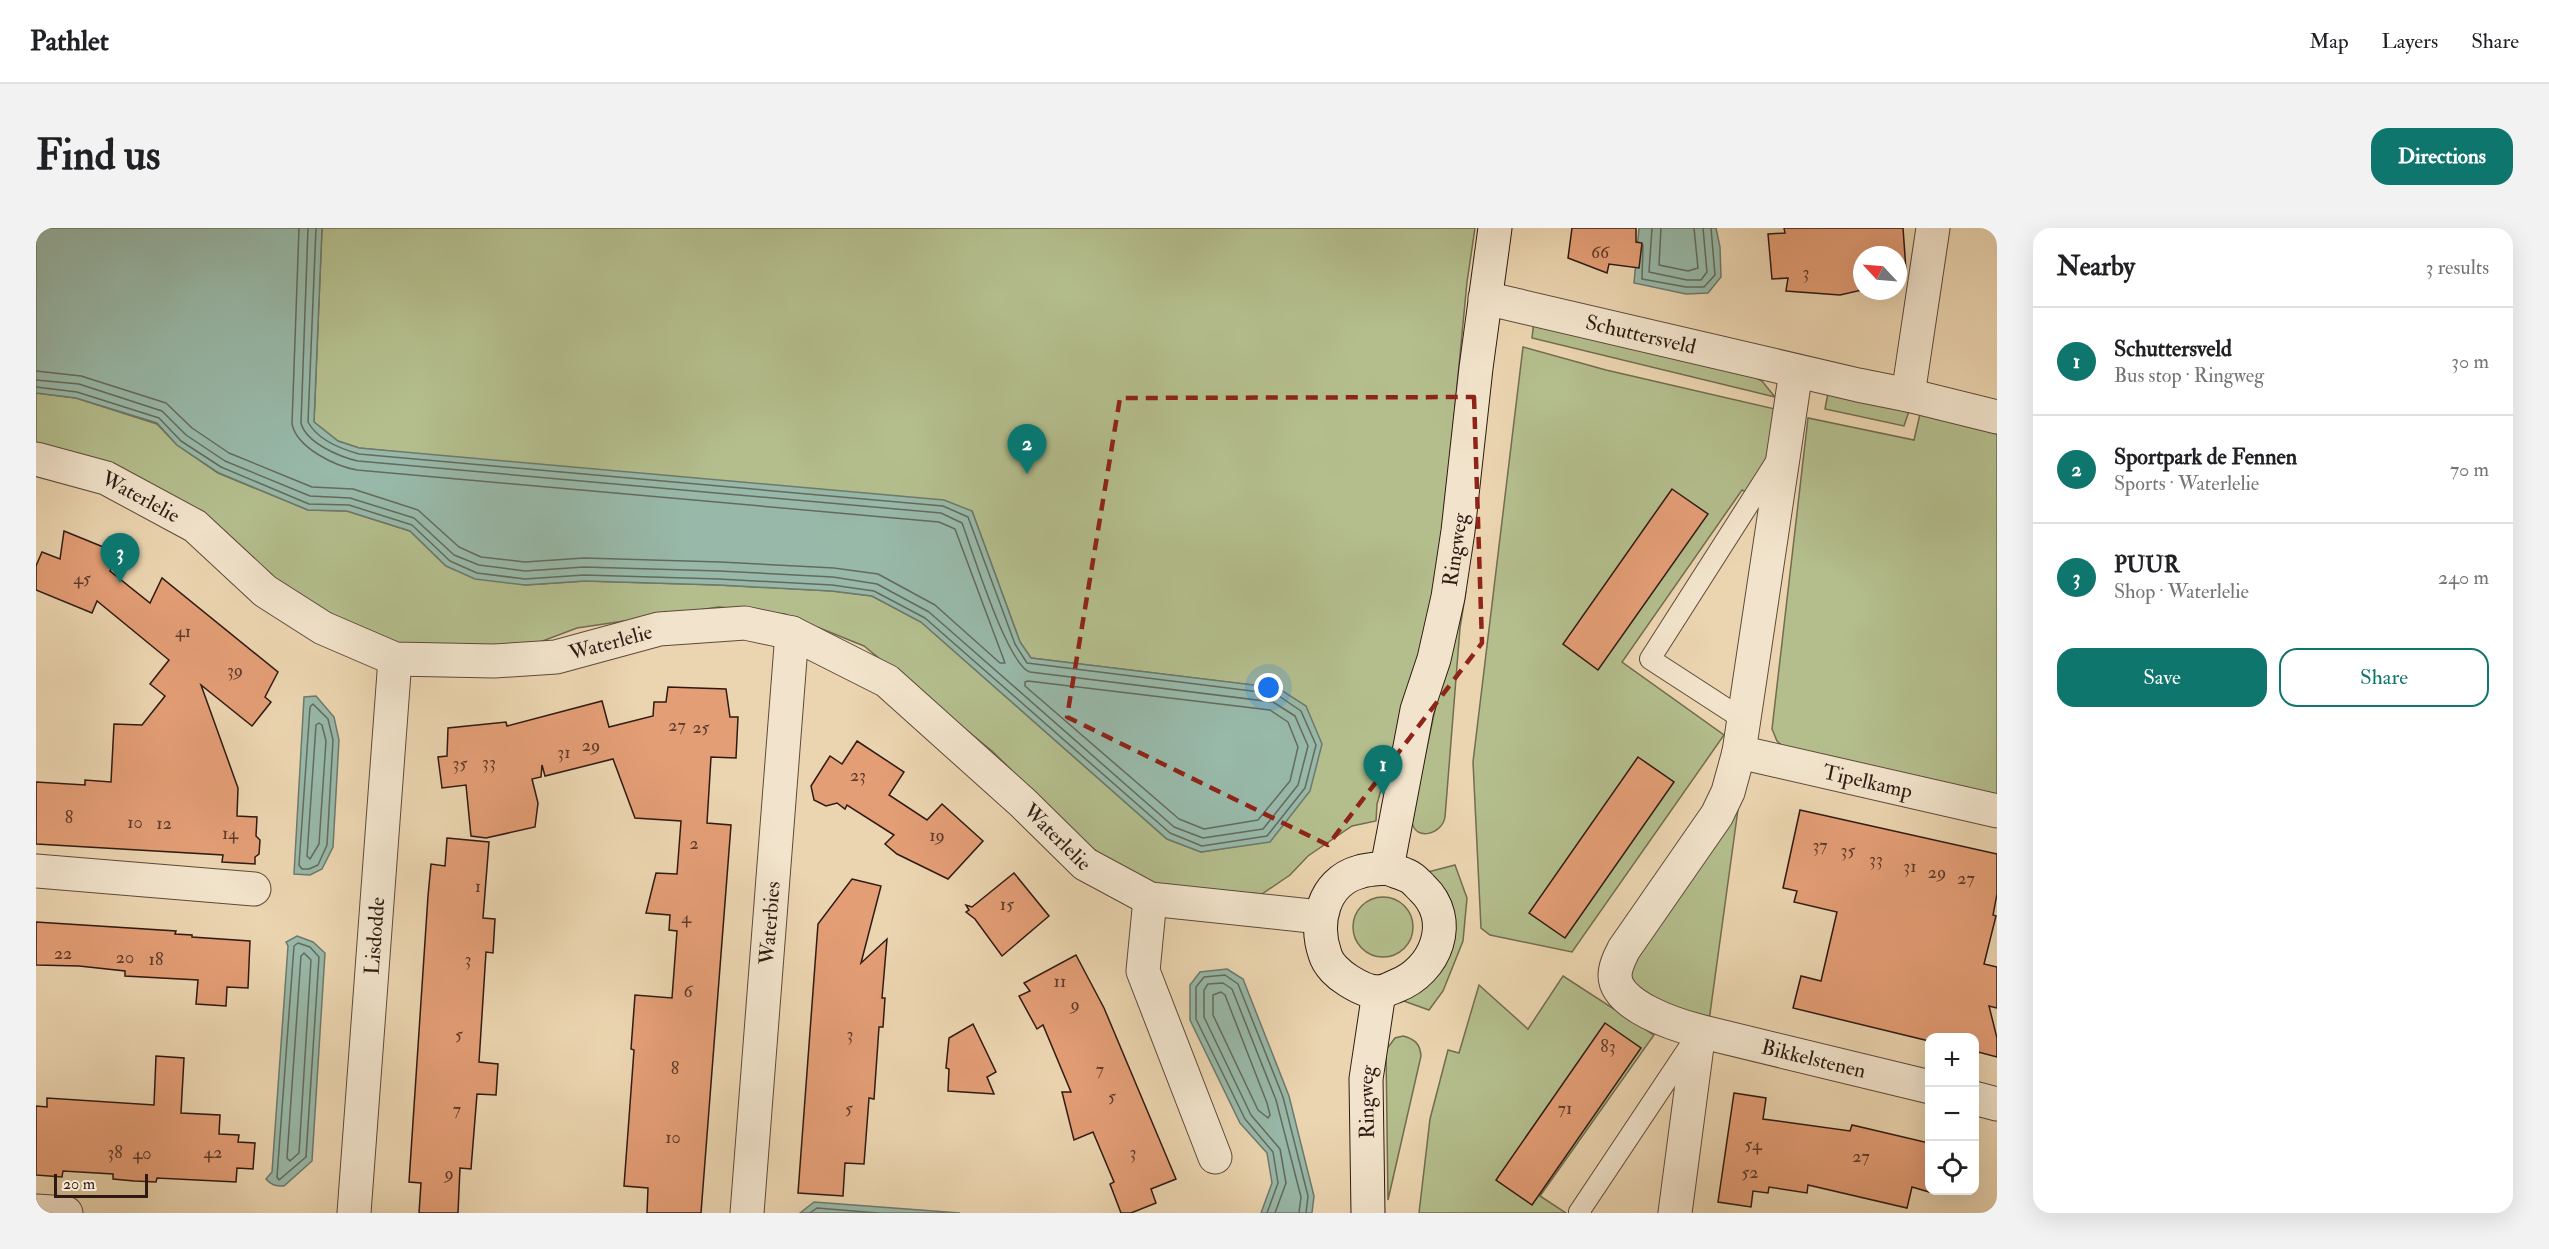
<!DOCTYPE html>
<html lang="en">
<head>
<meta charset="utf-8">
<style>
  :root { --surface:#fff; --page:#f2f2f2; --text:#202124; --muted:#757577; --line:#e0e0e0; --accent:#0f766e }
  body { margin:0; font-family:"IM FELL Double Pica",serif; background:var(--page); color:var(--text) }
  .controls { position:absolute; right:18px; bottom:18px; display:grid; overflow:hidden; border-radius:12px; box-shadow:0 6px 24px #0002 }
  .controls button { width:54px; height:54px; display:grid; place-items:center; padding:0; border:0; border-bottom:2px solid var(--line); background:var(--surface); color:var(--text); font:30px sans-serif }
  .compass { position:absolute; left:1817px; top:18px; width:54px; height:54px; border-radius:50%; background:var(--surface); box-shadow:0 6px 24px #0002; rotate:296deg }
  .scale { position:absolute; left:18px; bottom:15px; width:94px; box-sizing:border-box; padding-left:6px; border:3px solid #2f1a13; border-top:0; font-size:16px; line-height:21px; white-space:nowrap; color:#2f1a13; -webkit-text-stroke:4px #f2e4cc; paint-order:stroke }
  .you { position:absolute; left:1233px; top:460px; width:21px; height:21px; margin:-15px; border:4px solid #fff; border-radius:50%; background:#1a73e8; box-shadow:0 0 0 9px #1a73e833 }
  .badge { display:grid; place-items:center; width:39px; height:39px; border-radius:50%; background:var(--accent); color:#fff; font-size:20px; font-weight:700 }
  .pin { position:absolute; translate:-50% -50px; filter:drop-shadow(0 2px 3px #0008) }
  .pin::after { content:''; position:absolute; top:32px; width:21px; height:18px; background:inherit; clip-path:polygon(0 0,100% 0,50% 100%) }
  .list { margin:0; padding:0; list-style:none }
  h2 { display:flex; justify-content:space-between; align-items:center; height:78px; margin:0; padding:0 24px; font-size:26px }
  h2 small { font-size:20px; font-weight:400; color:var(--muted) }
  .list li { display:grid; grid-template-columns:39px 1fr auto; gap:18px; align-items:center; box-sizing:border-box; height:108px; padding:0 24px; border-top:2px solid var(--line) }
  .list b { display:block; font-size:22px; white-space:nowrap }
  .list p { margin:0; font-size:20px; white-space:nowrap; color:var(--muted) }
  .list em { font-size:20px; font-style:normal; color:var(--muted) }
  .actions { display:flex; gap:12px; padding:18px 24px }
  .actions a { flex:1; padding:14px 0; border:2px solid var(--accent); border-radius:18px; text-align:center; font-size:21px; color:var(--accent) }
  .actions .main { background:var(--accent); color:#fff }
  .icon { flex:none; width:33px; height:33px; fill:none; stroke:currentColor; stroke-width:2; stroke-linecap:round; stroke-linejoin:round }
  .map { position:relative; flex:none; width:1961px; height:985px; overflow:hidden; border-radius:18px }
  header { display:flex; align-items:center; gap:36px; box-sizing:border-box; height:84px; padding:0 30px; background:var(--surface); border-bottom:2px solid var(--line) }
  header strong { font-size:28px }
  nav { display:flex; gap:33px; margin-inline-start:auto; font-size:21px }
  .intro { display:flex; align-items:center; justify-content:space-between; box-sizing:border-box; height:144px; padding:0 36px }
  h1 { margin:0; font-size:42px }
  .button { padding:15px 27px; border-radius:18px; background:var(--accent); color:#fff; font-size:21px; font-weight:700 }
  main { display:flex; gap:36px; padding:0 36px }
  aside { flex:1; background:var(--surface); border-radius:18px; box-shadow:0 6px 24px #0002 }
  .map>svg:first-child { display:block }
  .green { fill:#b4be8d; stroke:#726c50; stroke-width:1.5 }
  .water { fill:#98b9a9; stroke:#6e796d; stroke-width:1.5 }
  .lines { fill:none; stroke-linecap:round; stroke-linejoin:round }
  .shore { stroke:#646a5e; stroke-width:1.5 }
  .building { fill:#e49e76; stroke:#2f1a13; stroke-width:1.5 }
  .service-casing { stroke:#5e493a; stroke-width:22 }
  .minor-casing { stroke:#5e493a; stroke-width:35 }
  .secondary-casing { stroke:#2f1a13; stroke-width:35 }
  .service { stroke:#f2e4cc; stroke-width:20 }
  .minor { stroke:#f2e4cc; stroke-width:33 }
  .secondary { stroke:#f2e4cc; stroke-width:33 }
  .marked { fill:none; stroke:#8f2418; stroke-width:4.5; stroke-dasharray:12 8; stroke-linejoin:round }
  .labels { text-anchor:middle; stroke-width:4.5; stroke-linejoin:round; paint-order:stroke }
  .number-label { font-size:18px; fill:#5c3b2c }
  .street-label { font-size:21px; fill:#2f1a13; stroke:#f2e4cc }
</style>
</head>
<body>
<header>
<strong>Pathlet</strong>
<nav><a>Map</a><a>Layers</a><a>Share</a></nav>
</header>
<div class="intro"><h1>Find us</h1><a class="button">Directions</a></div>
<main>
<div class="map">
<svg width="1961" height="985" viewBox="0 0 1961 985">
  <rect width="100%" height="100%" fill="#ebd5b0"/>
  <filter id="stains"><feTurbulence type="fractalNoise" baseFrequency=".00333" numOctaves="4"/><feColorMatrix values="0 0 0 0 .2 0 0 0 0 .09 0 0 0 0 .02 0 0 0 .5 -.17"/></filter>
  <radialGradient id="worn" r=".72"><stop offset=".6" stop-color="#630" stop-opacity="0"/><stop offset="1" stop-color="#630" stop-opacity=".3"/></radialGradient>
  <g class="green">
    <path d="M 286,0 L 1439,0 L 1431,54 L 1403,346 L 1394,392 L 1341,576 L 1340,593 L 1316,598 L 1272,628 L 1254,647 L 1226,666 L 1102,656 L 1050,615 L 956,523 L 828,418 L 749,386 L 683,379 L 541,400 L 488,420 L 376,424 L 302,403 L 0,217 L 0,165 L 40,170 L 121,196 L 141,217 L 182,245 L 272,282 L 311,283 L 374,303 L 410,338 L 489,357 L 549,353 L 683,357 L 796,363 L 836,368 L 885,394 L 1131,611 L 1165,624 L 1234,613 L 1241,460 L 995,430 L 984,414 L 936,283 L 323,220 L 302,213 L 278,194 Z"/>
    <path d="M 1498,93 L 1714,147 L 1726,153 L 1739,169 L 1496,110 Z"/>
    <path d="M 1487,119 L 1570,142 L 1739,181 L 1733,228 L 1714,266 L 1706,262 L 1586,434 L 1688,507 L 1536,724 L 1454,707 L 1445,700 L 1437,534 Z"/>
    <path d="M 1792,165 L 1873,183 L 1868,198 L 1789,181 Z"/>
    <path d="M 1884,186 L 1961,205 L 1961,566 L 1749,520 L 1741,513 L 1736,501 L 1772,190 L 1878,212 Z"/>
    <path d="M 1430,363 L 1424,400 L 1409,589 C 1406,607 1379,613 1376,594 C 1376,590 1378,583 1378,579 L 1400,477 Z"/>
    <path d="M 1703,574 L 1673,793 L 1633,783 L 1597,757 L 1595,746 L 1598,733 Z"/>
    <path d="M 1419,637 L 1431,670 L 1427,713 L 1407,763 L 1393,782 L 1365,772 L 1395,751 L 1388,645 Z"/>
    <circle cx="1347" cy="699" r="30"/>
    <path d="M 1527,748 L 1618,807 L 1504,968 L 1530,985 L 1383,985 L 1394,891 L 1412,822 L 1423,825 L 1443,757 L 1492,801 Z"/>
    <path d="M 1367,808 C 1379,811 1384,816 1385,828 L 1352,972 L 1350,822 L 1359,810 Z"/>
  </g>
  <g class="water">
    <path d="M 0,0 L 286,0 L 278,194 L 302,213 L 323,220 L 908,272 L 936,283 L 984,414 L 995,430 L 1242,460 L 1270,478 L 1286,516 L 1274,563 L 1234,614 L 1165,624 L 1131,611 L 885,394 L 836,368 L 796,363 L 683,357 L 549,353 L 489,357 L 439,351 L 410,338 L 374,303 L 311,283 L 272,282 L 183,245 L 141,217 L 121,195 L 40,170 L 0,165 Z"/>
    <path d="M 1603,0 L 1680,0 L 1684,19 L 1685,49 L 1672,65 L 1650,66 L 1598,55 Z"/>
    <path d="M 280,468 L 298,489 L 303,512 L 297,619 L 286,641 L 274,647 L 258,646 L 268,469 Z"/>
    <path d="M 261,708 L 277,714 L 289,725 L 276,933 L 248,958 C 239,958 235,957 230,951 L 236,944 L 252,718 L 250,714 Z"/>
    <path d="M 1191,741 L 1207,751 L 1253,868 L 1278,968 L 1276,985 L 1225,985 L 1236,955 L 1231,925 L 1204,895 L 1154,792 L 1154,757 L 1164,744 Z"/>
    <path d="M 778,974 L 924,985 L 764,985 Z"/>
  </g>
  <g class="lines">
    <g class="shore">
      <path d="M 1616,0 L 1613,44 L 1651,52 L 1665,52 L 1671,44 L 1667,0"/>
      <path d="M 1625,0 L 1623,37 L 1652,43 L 1662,40 L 1658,0"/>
      <path d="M 1607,17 L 1606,51 L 1650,59 L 1668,59 L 1679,47 L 1675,0"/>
      <path d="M 0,143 L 45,148 L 130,175 L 156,200 L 193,225 L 276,259 L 317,261 L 382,282 L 423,319 L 445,329 L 489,334 L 548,330 L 684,334 L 798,340 L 842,346 L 899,377 L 964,435 L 969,435 L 919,301 L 903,294 L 321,242 C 299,238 261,220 256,196 L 263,0"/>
      <path d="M 0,152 L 43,156 L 126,183 L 150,207 L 189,233 L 274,268 L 314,270 L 378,290 L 418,327 L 443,337 L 489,343 L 548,339 L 683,343 L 797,349 L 841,356 L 893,384 L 1138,599 L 1167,610 L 1227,601 L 1262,557 L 1272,518 L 1259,488 L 1237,474 L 994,444 C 971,437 936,321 926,295 L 905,285 L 322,233 C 304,229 270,215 265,195 L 272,0"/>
      <path d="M 0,159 L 41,164 L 123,190 L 145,213 L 185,239 L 273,276 L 313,277 L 376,297 L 414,333 L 441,345 L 489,351 L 548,347 L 683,351 L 796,357 L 838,363 L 889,390 L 1134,605 L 1166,618 L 1231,608 L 1269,560 L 1280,517 L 1265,483 L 1240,466 L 991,435 L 979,416 L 932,289 L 907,278 L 323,226 C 305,221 281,211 272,194 L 280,0"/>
      <path d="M 992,453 L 1234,482 L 1252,494 L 1262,519 L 1254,553 L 1222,592 L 1168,601 L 1143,591 L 989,458 L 989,454 Z"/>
      <path d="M 277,476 L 292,491 L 297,512 L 291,617 L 282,637 L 273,641 L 266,641 L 263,637 L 274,479 Z"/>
      <path d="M 283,495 L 286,497 L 290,513 L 283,616 L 274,631 L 271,628 L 280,497 Z"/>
      <path d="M 262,715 L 274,719 L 283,729 L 270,929 L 243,952 L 241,949 L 258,718 Z"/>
      <path d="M 268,725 L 275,732 L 263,925 L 254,933 L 251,930 L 265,728 Z"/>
      <path d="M 1185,764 L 1189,767 L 1231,875 L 1234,887 L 1232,890 L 1222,882 L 1177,787 L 1177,767 Z"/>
      <path d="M 774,985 L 781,980 L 842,985"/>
      <path d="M 1231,985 L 1242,955 L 1237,924 L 1209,891 L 1160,791 L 1160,759 L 1168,749 L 1189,747 L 1202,756 L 1247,869 L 1272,968 L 1270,985"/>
      <path d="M 1239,985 L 1250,955 L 1244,921 L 1215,887 L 1168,789 L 1168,762 L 1172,756 L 1187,755 L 1196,761 L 1240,872 L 1265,969 L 1263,985"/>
    </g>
  </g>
  <g class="building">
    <path d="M 1536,0 L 1600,0 L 1600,14 L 1606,15 L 1603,40 L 1573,36 L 1571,45 L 1532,30 Z"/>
    <path d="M 1748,0 L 1867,0 L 1870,42 L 1862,43 L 1862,27 L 1826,27 L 1826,62 L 1804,67 L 1750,63 L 1752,50 L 1736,51 L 1732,6 L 1749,5 Z"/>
    <path d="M 1636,261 L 1672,286 L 1562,442 L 1527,416 Z"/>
    <path d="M 28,303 L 82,325 L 74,343 L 114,375 L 126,350 L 242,444 L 229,469 L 235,474 L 216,498 L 165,457 L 202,560 L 201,588 L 221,589 L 220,608 L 224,612 L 223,626 L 219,629 L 219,636 L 186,634 L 187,627 L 0,616 L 0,554 L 49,557 L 49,552 L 75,554 L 78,496 L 106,497 L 129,468 L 114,456 L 133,432 L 61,373 L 56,385 L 0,362 L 0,338 L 6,324 L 24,331 Z"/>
    <path d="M 632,459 L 690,461 L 694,489 L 702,489 L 700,530 L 675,529 L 671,595 L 695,597 L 665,985 L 611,985 L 612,960 L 588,958 L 598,822 L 595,821 L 599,767 L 636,770 L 641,703 L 633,702 L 634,687 L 610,685 L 620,645 L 641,646 L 645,593 L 599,590 L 577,531 L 509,548 L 506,537 L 505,549 L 496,551 L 502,575 L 499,599 L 450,610 L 435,608 L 430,557 L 406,560 L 402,529 L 411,528 L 412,500 L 470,494 L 471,498 L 566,473 L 573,499 L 617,488 L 618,474 L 630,474 Z"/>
    <path d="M 821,513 L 868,544 L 853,567 L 891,592 L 906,576 L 947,613 L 912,651 L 861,626 L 849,616 L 858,607 L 811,577 L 809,581 L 801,575 L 790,578 L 778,572 L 775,558 L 794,528 L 806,536 Z"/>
    <path d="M 1602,529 L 1638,554 L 1529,710 L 1493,685 Z"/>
    <path d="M 1764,582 L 1961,626 L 1961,666 L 1957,687 L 1960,688 L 1948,736 L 1961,739 L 1961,780 L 1953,778 L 1961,810 L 1961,829 L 1938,823 L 1938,810 L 1893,810 L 1893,813 L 1757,780 L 1765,748 L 1785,753 L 1801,684 L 1758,674 L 1761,663 L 1747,660 Z"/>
    <path d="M 411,610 L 453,614 L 447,690 L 459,691 L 457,725 L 450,724 L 443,834 L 462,836 L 460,867 L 441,866 L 435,941 L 424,940 L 422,985 L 383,985 L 385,955 L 373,954 L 392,668 L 395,636 L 409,638 Z"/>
    <path d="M 978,645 L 1013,688 L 966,728 L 939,691 L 930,684 L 933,682 L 930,677 L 936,679 Z"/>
    <path d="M 816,651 L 845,658 L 825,735 L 851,711 L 846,770 L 849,770 L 847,799 L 843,799 L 838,871 L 833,870 L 828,936 L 809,935 L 807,968 L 762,965 L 782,696 Z"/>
    <path d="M 0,694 L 140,703 L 139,706 L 156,707 L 156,709 L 214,713 L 212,760 L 191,759 L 190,778 L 160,776 L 162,752 L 89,748 L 89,743 L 43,738 L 0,737 Z"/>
    <path d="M 1040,727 L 1068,780 L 1140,951 L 1115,961 L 1120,975 L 1095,985 L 1085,985 L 1074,956 L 1078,954 L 1057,904 L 1038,912 L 1026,864 L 1035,864 L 1007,797 L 1001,801 L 983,768 L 994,763 L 988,755 Z"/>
    <path d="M 1569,795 L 1605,820 L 1496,977 L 1460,952 Z"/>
    <path d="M 937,796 L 960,844 L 951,849 L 958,866 L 912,863 L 913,841 L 910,840 L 913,810 Z"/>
    <path d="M 120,828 L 148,830 L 145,885 L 184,887 L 183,906 L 203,907 L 202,914 L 219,915 L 217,941 L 201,940 L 200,954 L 121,950 L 120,954 L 98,953 L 77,951 L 77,946 L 27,943 L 26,949 L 0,947 L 0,878 L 11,879 L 11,870 L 118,877 Z"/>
    <path d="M 1698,865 L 1730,870 L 1727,891 L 1814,903 L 1816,897 L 1893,915 L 1893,964 L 1876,959 L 1871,980 L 1772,957 L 1771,965 L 1733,959 L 1732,965 L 1717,963 L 1715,979 L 1682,974 Z"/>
  </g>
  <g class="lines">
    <defs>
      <g id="service">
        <path d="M 1708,492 L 1614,431 L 1741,232"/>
        <path d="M 1545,985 L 1543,984 L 1657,813"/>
      </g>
      <g id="minor">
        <path id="s1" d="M 1449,70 L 1822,157 L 1872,167 L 1961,189"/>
        <path d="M 1872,167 L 1897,0"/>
        <path id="s2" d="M 0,231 L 70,250 L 159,298 L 229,363 L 287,400 L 359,431 L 458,433 L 520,429 L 623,401 L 709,395 L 756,405 L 851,453 L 987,575 L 1049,636 L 1114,671 L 1284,689"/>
        <path id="s3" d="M 1703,524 L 1961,583"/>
        <path d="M 0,643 L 218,661"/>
        <path d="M 1114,671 L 1107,743 L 1179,929"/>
        <path id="s4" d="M 1663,803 L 1894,859"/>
        <path d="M 1938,870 L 1961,876"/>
        <path d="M 0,983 L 30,985"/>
        <path id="s5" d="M 318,985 L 359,431"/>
        <path id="s6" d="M 711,985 L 756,405"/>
        <path d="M 1639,985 L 1663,803 C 1640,797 1580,778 1579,748 C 1579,738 1584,729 1588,721 L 1681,587 L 1692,564 L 1703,524 L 1760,143"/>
      </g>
      <g id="secondary">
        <path id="s7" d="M 1351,640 L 1381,482 L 1398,431 L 1412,369 L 1422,303 L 1440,140 L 1459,0"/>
        <path d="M 1351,640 C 1358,643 1366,645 1372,648 C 1377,650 1382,656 1386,660 C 1420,692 1400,743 1360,758 C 1355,760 1348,764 1342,764 C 1333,764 1321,758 1313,753 C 1303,747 1292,737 1289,726 C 1278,695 1287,654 1323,644 C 1332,641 1342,641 1351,640 Z"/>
        <path id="s8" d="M 1332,985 L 1330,851 L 1343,764"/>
      </g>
    </defs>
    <use href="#service" class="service-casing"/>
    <use href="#minor" class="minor-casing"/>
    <use href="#secondary" class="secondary-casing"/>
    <use href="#service" class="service"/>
    <use href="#minor" class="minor"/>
    <use href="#secondary" class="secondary"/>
  </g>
  <path class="marked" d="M 1438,169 L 1446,415 L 1292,617 L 1031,489 L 1084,170 Z"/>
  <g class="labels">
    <g class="number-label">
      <text x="1564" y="30">66</text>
      <text x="1770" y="50">3</text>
      <text x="46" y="356">45</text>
      <text x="147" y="409">41</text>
      <text x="199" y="448">39</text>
      <text x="641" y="503">27</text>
      <text x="665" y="505">25</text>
      <text x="555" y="523">29</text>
      <text x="528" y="530">31</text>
      <text x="453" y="540">33</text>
      <text x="424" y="541">35</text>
      <text x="822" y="553">23</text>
      <text x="33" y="595">8</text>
      <text x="99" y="600">10</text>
      <text x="128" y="601">12</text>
      <text x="194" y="611">14</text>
      <text x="901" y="613">19</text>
      <text x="658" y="621">2</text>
      <text x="1784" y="623">37</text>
      <text x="1812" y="628">35</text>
      <text x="1840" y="637">33</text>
      <text x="1874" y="644">31</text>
      <text x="1901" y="650">29</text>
      <text x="1930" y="656">27</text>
      <text x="442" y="664">1</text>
      <text x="971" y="682">15</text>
      <text x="650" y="695">4</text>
      <text x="27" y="731">22</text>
      <text x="89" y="735">20</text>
      <text x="120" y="737">18</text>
      <text x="432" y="737">3</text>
      <text x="1024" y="759">11</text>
      <text x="652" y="769">6</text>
      <text x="1039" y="782">9</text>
      <text x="423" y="812">5</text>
      <text x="814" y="812">3</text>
      <text x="1572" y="824">83</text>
      <text x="639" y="846">8</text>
      <text x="1064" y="847">7</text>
      <text x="1076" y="874">5</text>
      <text x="813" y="886">5</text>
      <text x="1529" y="886">71</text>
      <text x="421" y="887">7</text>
      <text x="637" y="915">10</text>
      <text x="1717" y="922">54</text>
      <text x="79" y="930">38</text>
      <text x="177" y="930">42</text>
      <text x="1097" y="930">3</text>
      <text x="106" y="931">40</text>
      <text x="1825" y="934">27</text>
      <text x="1714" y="950">52</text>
      <text x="413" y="951">9</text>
    </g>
    <g class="street-label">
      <text dy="7" stroke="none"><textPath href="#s1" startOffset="160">Schuttersveld</textPath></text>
      <text dy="7" stroke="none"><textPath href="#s2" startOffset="112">Waterlelie</textPath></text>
      <text dy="7" stroke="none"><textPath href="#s7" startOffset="326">Ringweg</textPath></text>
      <text dy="7" stroke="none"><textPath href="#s2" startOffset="634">Waterlelie</textPath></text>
      <text dy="7" stroke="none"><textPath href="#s3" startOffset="132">Tipelkamp</textPath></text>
      <text dy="7" stroke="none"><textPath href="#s2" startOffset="1156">Waterlelie</textPath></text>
      <text dy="7" stroke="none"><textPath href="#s6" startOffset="291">Waterbies</textPath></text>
      <text dy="7" stroke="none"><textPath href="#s5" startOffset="278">Lisdodde</textPath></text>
      <text dy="7" stroke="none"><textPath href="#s4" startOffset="118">Bikkelstenen</textPath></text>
      <text dy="7" stroke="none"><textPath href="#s8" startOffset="111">Ringweg</textPath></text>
    </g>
  </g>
  <rect width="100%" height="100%" filter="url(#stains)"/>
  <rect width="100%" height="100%" fill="url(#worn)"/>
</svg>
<div class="controls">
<button>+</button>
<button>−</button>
<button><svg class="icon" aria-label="locate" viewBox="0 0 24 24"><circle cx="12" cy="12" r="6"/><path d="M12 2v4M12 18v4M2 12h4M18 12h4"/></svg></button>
</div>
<svg class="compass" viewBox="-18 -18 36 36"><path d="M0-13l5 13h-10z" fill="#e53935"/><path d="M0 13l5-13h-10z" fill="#757577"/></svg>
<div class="scale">20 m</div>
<div class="you"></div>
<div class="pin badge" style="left:1347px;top:567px">1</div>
<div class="pin badge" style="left:991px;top:246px">2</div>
<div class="pin badge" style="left:84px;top:355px">3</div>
</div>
<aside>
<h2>Nearby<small>3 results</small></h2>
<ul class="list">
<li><span class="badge">1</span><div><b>Schuttersveld</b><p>Bus stop · Ringweg</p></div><em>30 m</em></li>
<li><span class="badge">2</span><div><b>Sportpark de Fennen</b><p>Sports · Waterlelie</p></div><em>70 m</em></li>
<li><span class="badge">3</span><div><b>PUUR</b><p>Shop · Waterlelie</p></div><em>240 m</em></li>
</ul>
<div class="actions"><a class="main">Save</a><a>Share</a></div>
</aside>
</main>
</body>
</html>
